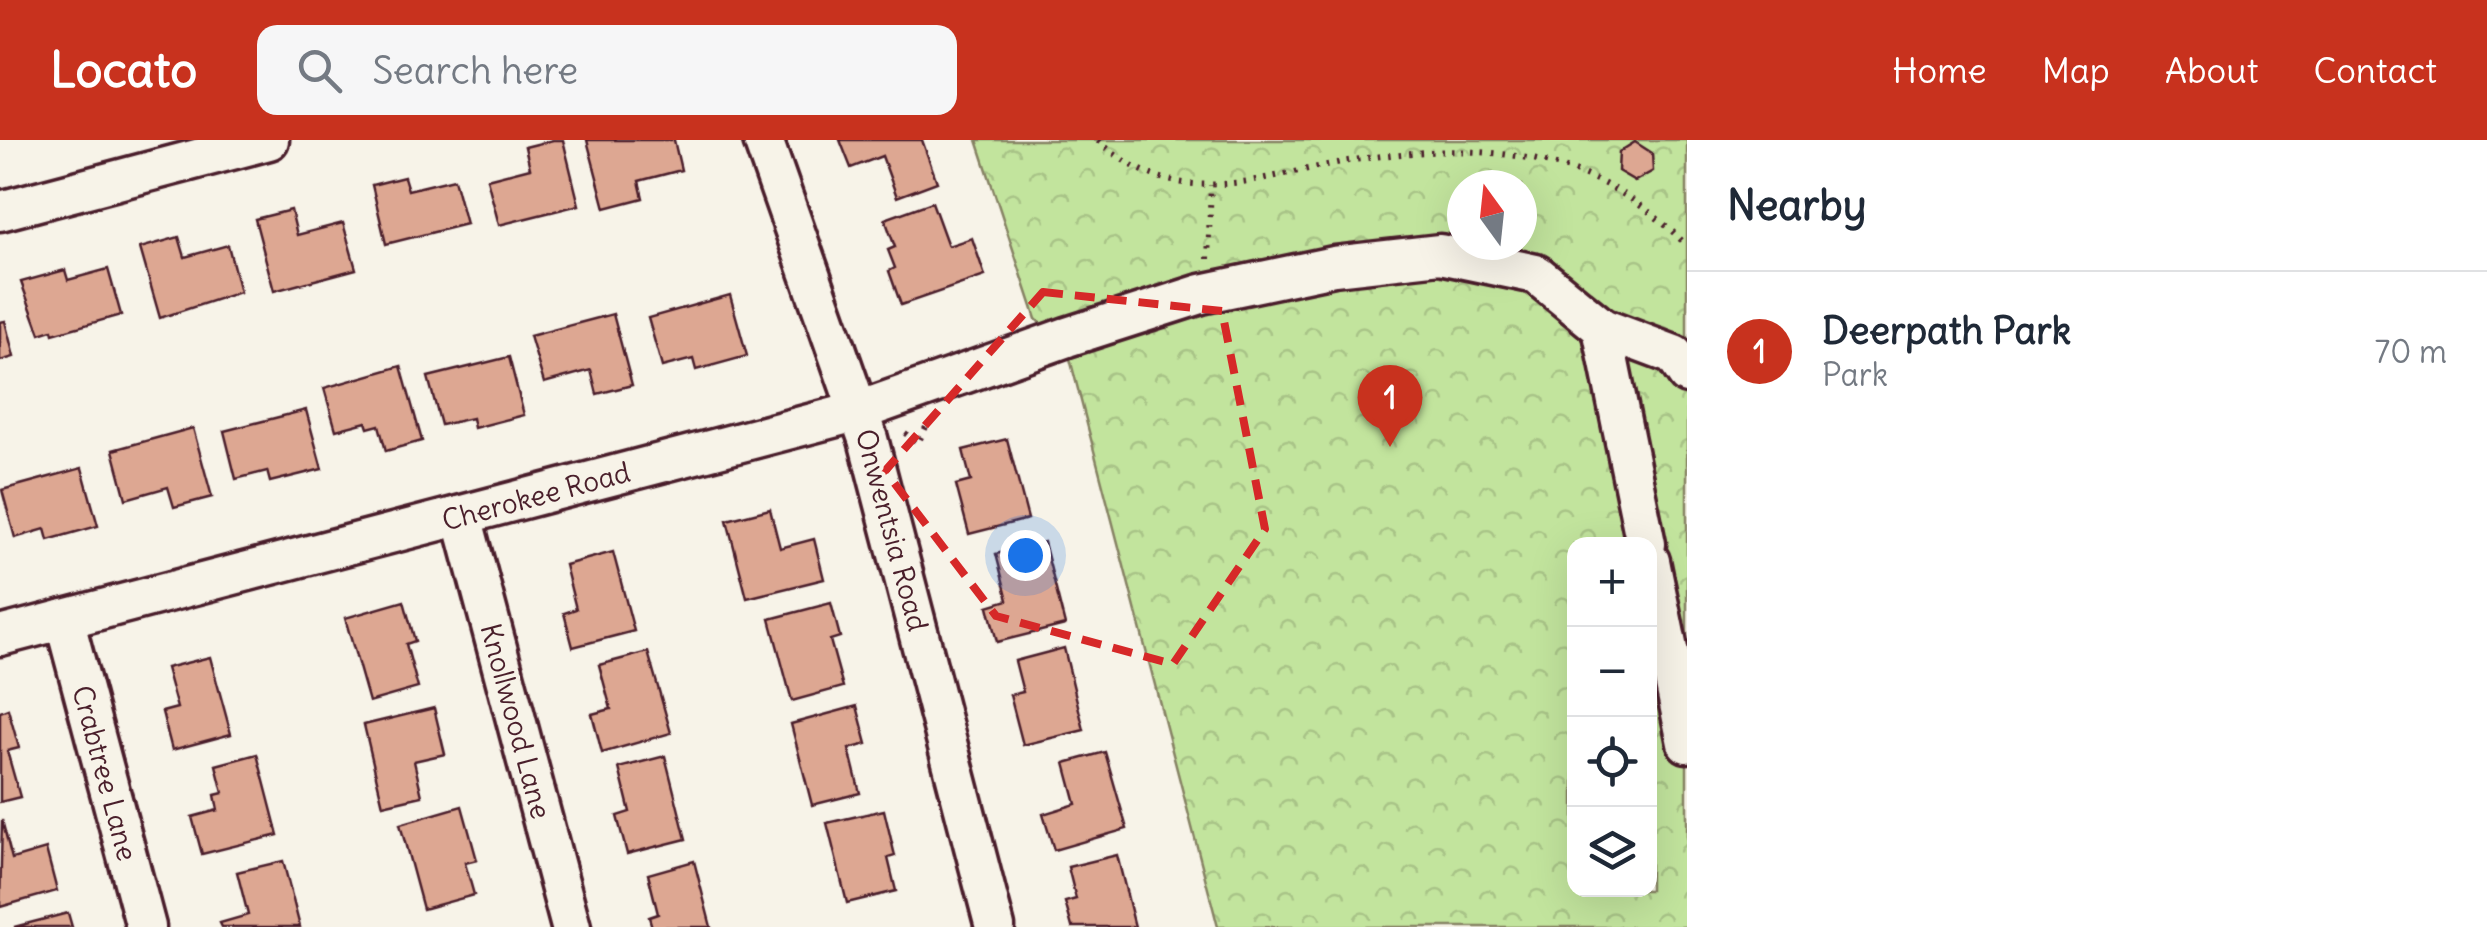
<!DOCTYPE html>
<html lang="en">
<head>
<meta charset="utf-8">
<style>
  :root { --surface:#fff; --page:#f6f6f7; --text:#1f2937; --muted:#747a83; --line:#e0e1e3; --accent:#c8321e }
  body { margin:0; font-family:Delius,sans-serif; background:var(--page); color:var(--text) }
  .controls { position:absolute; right:30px; bottom:30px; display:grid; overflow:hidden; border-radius:20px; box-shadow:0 10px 40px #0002 }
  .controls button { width:90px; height:90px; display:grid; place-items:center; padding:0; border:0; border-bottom:2px solid var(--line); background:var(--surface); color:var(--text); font:50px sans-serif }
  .compass { position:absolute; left:1447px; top:30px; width:90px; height:90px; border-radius:50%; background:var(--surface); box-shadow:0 10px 40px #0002; rotate:345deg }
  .you { position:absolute; left:1025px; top:415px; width:35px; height:35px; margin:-25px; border:8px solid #fff; border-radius:50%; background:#1a73e8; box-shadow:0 0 0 15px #1a73e833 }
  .badge { display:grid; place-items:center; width:65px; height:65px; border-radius:50%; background:var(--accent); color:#fff; font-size:32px; font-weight:700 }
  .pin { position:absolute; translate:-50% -82px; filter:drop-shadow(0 2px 5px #0008) }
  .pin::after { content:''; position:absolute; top:52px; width:35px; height:30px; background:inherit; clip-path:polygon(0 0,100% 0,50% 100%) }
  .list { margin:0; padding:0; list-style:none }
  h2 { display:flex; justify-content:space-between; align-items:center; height:130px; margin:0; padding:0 40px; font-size:42px }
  h2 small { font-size:32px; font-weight:400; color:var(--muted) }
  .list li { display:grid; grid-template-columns:65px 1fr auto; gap:30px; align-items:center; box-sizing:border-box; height:160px; padding:0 40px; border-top:2px solid var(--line) }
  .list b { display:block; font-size:38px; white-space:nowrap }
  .list p { margin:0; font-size:32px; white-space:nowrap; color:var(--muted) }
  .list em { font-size:32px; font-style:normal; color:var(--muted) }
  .icon { flex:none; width:55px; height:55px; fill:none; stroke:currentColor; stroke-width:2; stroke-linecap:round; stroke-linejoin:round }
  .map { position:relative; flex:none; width:1687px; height:787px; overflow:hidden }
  header { display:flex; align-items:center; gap:60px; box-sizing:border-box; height:140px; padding:0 50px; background:var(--accent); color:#fff }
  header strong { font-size:48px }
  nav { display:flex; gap:55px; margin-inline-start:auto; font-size:35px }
  .search { width:700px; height:90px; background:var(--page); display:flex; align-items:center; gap:25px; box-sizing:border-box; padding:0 35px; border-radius:20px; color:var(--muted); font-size:38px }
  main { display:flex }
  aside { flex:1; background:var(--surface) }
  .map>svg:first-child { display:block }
  .park { fill:url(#park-crowns); stroke:#868264; stroke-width:2.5; fill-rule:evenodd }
  .building { fill:#dda792; stroke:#4a1f2b; stroke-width:2.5 }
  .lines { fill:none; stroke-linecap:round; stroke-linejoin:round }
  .minor-casing { stroke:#4a1f2b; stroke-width:45 }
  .path { stroke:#4a1f2b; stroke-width:6; stroke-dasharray:2.5 8; stroke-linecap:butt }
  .minor { stroke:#f7f3e8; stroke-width:38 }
  .marked { fill:none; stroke:#d62828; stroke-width:8; stroke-dasharray:20 12; stroke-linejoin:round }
  .labels { text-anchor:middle; stroke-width:8; stroke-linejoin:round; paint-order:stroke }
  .street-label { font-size:28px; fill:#4a1f2b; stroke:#f7f3e8 }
</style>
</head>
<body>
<header>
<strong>Locato</strong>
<div class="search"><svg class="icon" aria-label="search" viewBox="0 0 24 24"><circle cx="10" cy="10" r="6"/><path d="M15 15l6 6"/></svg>Search here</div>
<nav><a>Home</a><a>Map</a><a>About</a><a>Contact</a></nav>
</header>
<main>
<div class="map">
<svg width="1687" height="787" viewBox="0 0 1687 787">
  <defs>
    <pattern id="park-crowns" width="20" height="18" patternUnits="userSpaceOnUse" patternTransform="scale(2.5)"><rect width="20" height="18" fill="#c2e49d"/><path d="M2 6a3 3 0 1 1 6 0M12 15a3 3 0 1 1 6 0" fill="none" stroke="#a8c387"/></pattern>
  </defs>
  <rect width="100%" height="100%" fill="#f7f3e8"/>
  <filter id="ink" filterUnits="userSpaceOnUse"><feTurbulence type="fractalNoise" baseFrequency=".01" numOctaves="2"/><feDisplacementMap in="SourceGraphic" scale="20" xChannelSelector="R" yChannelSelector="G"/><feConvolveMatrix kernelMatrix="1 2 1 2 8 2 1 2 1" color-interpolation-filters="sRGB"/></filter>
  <g filter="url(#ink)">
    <path class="park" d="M 977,0 L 1687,0 L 1687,787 L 1218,787 L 1068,211 L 1036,179 ZM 1462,45 L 1522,45 L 1522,105 L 1462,105 ZM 1574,404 L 1650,404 L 1650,750 L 1574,750 Z"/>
    <g class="building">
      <path d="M 553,0 L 563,0 L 579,65 L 499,85 L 487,39 L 530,28 L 525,7 Z"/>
      <path d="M 587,0 L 674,0 L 681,30 L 639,41 L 643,58 L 605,68 Z"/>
      <path d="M 840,0 L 922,0 L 937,42 L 897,57 L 882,16 L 851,28 Z"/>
      <path d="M 1635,2 L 1652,13 L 1653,31 L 1635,41 L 1618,31 L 1619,12 Z"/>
      <path d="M 404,37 L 408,50 L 454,39 L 466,84 L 386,104 L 372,45 Z"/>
      <path d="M 932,62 L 948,106 L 972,98 L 985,136 L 901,165 L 889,131 L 895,128 L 888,110 L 895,107 L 885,79 Z"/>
      <path d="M 291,70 L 297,95 L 343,83 L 356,129 L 274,151 L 255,79 Z"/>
      <path d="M 179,97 L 185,117 L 228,105 L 240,152 L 160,178 L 140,108 Z"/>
      <path d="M 108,129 L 121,175 L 53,194 L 52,190 L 40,194 L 21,142 L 65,130 L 68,140 Z"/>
      <path d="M 730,155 L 747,216 L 696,230 L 693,219 L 662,227 L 648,178 Z"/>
      <path d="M 613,174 L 632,245 L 597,254 L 591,230 L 544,243 L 530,196 Z"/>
      <path d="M 5,181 L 14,217 L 0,221 L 0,182 Z"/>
      <path d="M 509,217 L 524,275 L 474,288 L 472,278 L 441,285 L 428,237 Z"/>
      <path d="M 401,226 L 422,301 L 386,311 L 379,285 L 368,288 L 366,282 L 336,290 L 324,248 Z"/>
      <path d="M 306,270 L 322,329 L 270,342 L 267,331 L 236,339 L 224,291 Z"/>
      <path d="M 193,288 L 212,357 L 174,367 L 168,347 L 126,359 L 113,310 Z"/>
      <path d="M 1007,299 L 1028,379 L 969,394 L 956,345 L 971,341 L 963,310 Z"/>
      <path d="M 82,328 L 98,386 L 48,400 L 45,389 L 15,398 L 2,350 Z"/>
      <path d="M 770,369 L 780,408 L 814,399 L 824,439 L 747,458 L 727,380 Z"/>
      <path d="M 1044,402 L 1065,485 L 997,502 L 988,466 L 1008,460 L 996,414 Z"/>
      <path d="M 613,412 L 634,491 L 573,507 L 564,473 L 576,469 L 565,425 Z"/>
      <path d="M 404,461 L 415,501 L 406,504 L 418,548 L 369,562 L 345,478 Z"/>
      <path d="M 831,463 L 840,497 L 830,500 L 843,547 L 792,561 L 770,479 Z"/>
      <path d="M 1064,508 L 1084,590 L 1023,605 L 1010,555 L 1023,552 L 1015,521 Z"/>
      <path d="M 648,512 L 671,593 L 602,613 L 592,574 L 611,569 L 599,525 Z"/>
      <path d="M 210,517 L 231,594 L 172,610 L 162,572 L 177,568 L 166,528 Z"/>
      <path d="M 857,566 L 867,604 L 849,609 L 860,653 L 812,665 L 791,584 Z"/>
      <path d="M 434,568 L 445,614 L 414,621 L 422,656 L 383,665 L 364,585 Z"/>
      <path d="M 8,569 L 19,608 L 7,611 L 20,657 L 0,662 L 0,572 Z"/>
      <path d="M 1105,612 L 1127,689 L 1054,710 L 1043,674 L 1076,664 L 1065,623 Z"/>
      <path d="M 257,614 L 278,695 L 202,714 L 192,677 L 218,670 L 215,655 L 223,653 L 216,625 Z"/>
      <path d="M 665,616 L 686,699 L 627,714 L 617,676 L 630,672 L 619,628 Z"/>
      <path d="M 462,666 L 477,720 L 465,723 L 474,755 L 423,769 L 400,684 Z"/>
      <path d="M 884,670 L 895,716 L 888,718 L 896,751 L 847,763 L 827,683 Z"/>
      <path d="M 2,680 L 12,719 L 46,709 L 57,751 L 0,767 Z"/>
      <path d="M 1117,715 L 1135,787 L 1072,787 L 1065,762 L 1076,759 L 1068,727 Z"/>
      <path d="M 283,721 L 300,787 L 222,787 L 220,783 L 248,775 L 237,732 Z"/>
      <path d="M 694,721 L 711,787 L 652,787 L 649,777 L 658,774 L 648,734 Z"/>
      <path d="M 68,773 L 72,787 L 14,787 Z"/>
    </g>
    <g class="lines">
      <defs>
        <g id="minor">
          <path d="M 763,0 L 868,299 L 995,787"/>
          <path d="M 0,71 L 269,0"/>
          <path d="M 1602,188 L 1646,404"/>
          <path d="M 462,376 L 571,787"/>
          <path d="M 1650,421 L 1687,603"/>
          <path d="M 64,479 L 146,787"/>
          <path d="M 0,496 L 859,271 L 1067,197 L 1201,154 L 1334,126 L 1440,114 L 1536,134 L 1602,188 L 1674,215 L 1687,234"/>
        </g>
      </defs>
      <use href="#minor" class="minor-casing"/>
      <g class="path">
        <path d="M 1098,0 C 1175,72 1251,39 1342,22 C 1471,0 1591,5 1687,106"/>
        <path d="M 1208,119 L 1211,45"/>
        <path d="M 905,293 L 918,303 L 927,285"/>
      </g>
      <use href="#minor" class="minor"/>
    </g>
  </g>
  <path class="marked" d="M 1043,152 L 1222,171 L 1265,389 L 1173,524 L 996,476 L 885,331 Z"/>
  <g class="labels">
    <g class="street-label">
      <text transform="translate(536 356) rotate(-15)" y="10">Cherokee Road</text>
      <text transform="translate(892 390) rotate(75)" y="10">Onwentsia Road</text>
      <text transform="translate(516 581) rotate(75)" y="10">Knollwood Lane</text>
      <text transform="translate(105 633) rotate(75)" y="10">Crabtree Lane</text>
    </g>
  </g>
</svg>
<div class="controls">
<button>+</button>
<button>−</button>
<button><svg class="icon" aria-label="locate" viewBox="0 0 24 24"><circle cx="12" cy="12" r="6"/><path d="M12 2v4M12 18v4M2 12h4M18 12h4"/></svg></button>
<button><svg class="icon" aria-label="layers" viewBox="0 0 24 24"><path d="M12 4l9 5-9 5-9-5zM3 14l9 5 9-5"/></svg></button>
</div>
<svg class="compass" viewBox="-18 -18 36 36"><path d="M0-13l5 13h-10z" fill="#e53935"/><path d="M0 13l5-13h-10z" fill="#747a83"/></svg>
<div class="you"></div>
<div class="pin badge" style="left:1390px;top:307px">1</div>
</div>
<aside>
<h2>Nearby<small></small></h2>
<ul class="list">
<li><span class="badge">1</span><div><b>Deerpath Park</b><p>Park</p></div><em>70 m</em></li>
</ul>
</aside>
</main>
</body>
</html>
